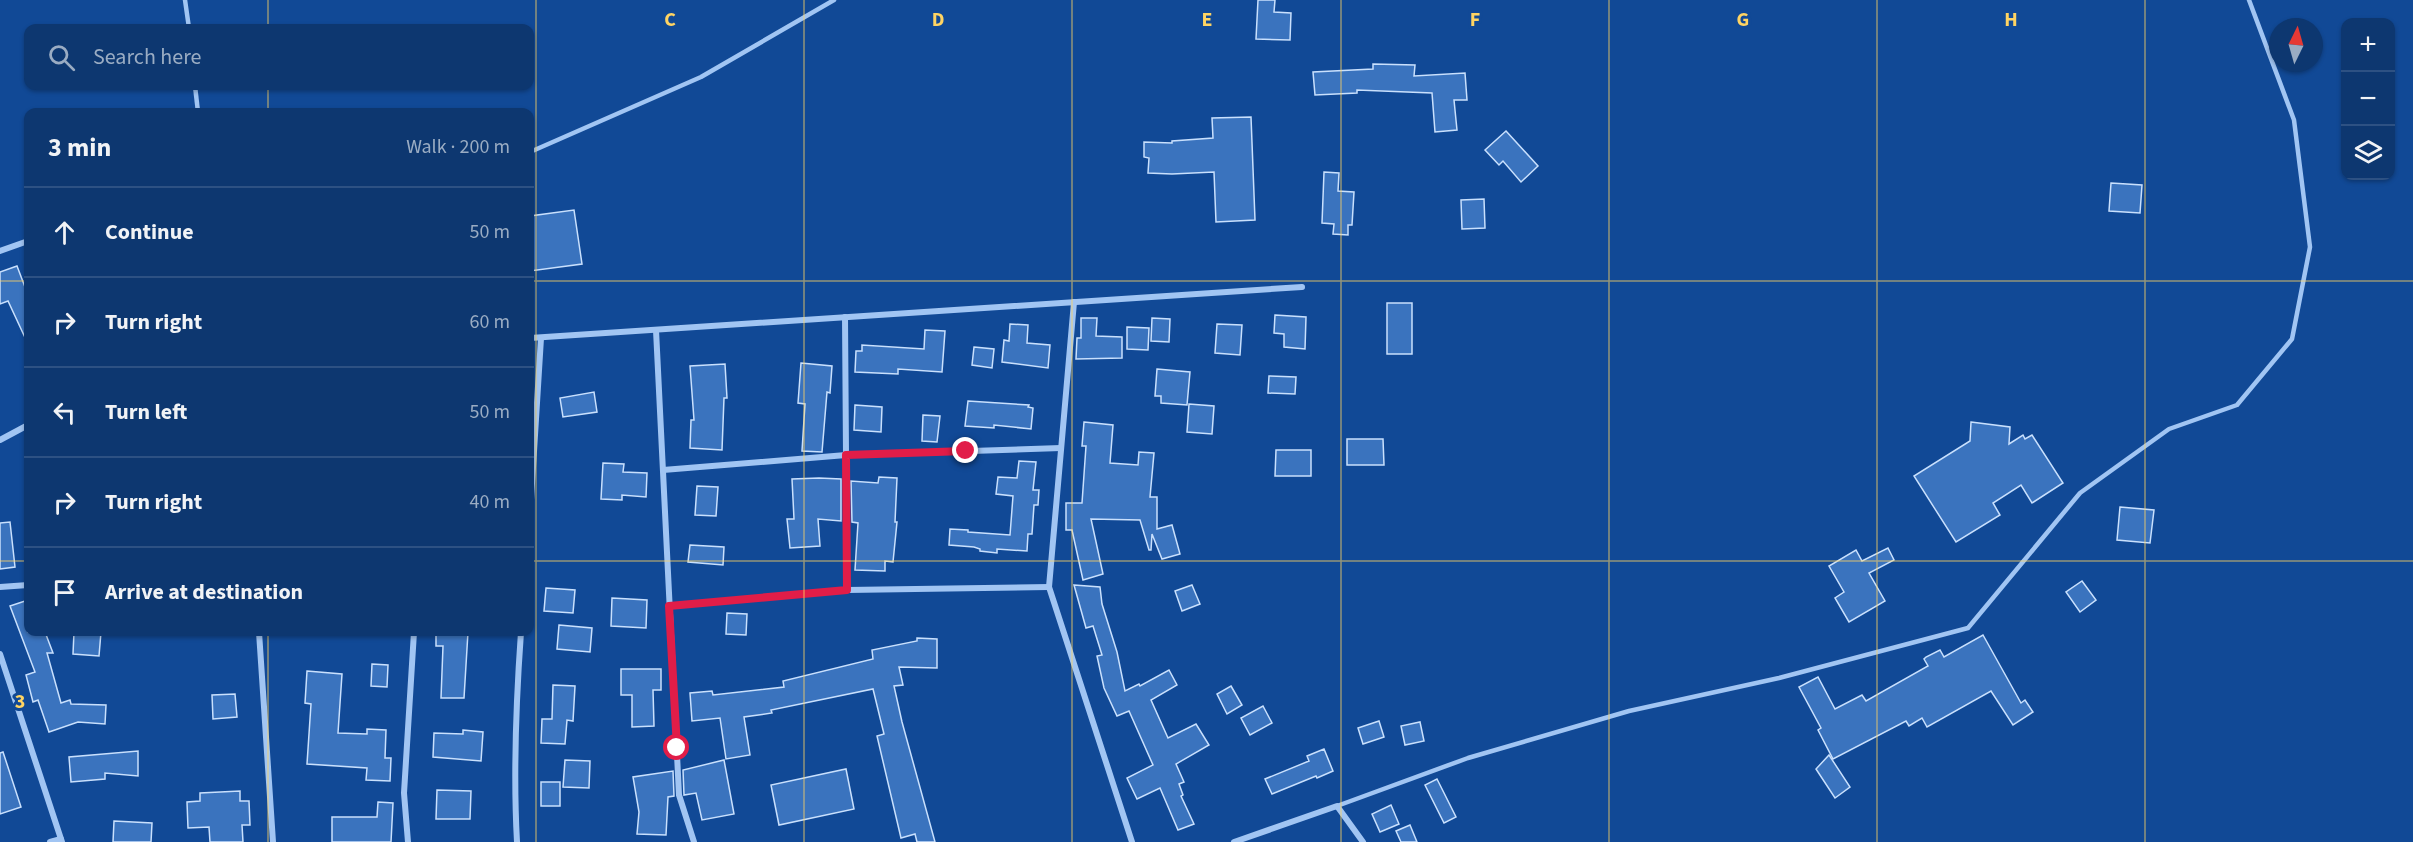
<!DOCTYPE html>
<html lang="en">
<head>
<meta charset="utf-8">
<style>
  :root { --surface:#0d3770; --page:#1b4278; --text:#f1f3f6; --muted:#9aacc3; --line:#2d5183 }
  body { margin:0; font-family:"Source Sans 3",sans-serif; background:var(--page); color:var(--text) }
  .controls { position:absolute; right:18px; top:18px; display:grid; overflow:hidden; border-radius:12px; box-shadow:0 2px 4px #0004 }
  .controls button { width:54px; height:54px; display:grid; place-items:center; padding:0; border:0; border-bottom:2px solid var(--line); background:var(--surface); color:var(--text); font:30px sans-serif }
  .compass { position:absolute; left:2269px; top:18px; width:54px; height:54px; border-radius:50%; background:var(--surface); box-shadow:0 2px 4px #0004; rotate:5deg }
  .stop { position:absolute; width:18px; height:18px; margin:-14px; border:4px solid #e11d48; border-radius:50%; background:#fff }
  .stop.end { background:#e11d48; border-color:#fff; box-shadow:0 2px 6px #0008 }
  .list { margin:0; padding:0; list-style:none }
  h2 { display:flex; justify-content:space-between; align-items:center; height:78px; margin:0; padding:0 24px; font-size:26px }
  h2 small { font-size:20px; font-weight:400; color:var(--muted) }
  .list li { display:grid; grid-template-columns:39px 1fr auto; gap:18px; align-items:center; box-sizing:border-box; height:90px; padding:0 24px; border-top:2px solid var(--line) }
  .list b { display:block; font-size:22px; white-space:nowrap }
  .list em { font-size:20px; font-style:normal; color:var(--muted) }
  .icon { flex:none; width:33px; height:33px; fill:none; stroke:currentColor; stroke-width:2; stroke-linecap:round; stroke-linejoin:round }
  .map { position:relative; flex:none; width:2413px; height:842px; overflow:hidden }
  .search { position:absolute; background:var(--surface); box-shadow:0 2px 4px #0004; left:24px; top:24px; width:510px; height:66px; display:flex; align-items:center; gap:15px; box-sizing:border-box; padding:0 21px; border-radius:12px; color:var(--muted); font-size:22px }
  .panel { position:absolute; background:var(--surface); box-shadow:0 2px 4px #0004; left:24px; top:108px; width:510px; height:528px; border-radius:12px }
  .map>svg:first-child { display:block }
  .building { fill:#3a73be; stroke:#c9e0fd; stroke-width:1.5 }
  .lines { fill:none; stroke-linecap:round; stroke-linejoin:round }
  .lane { stroke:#a1c5f3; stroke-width:4.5 }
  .street { stroke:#a1c5f3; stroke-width:6 }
  .route { stroke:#e11d48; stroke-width:8 }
  .grid { fill:none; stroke:#ffd463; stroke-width:1.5; stroke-opacity:0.55 }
  .grid-label { font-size:20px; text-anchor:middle; font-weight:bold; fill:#ffd463; stroke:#114996; stroke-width:6; stroke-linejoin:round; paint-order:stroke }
</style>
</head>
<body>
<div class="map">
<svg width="2413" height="842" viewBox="0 0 2413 842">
  <rect width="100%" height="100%" fill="#114996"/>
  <g class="building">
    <path d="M 1258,0 L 1275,0 L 1274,12 L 1291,13 L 1290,40 L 1256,39 Z"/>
    <path d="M 1373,64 L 1415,65 L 1414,76 L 1465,73 L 1467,100 L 1454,100 L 1457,130 L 1435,132 L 1432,93 L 1357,90 L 1357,93 L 1315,95 L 1313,72 L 1373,69 Z"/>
    <path d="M 1251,117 L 1255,220 L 1216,222 L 1214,172 L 1172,174 L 1148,173 L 1149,158 L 1144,157 L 1144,142 L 1172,143 L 1172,141 L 1213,138 L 1212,118 Z"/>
    <path d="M 1506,131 L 1538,166 L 1521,182 L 1503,161 L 1499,165 L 1485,150 Z"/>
    <path d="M 1324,172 L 1339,173 L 1338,191 L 1354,192 L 1352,225 L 1348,225 L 1348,235 L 1333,234 L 1334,224 L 1322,223 Z"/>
    <path d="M 2111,183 L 2142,185 L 2140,213 L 2109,211 Z"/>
    <path d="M 1484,199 L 1485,228 L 1462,229 L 1461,200 Z"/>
    <path d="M 574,210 L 582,264 L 530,271 L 530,216 Z"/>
    <path d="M 17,266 L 28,295 L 28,344 L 8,301 L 0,304 L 0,272 Z"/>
    <rect x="1387" y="303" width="25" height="51"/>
    <path d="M 1275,315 L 1306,317 L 1305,349 L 1284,347 L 1284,334 L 1274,333 Z"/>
    <path d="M 1081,318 L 1097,318 L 1096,336 L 1122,337 L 1122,358 L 1076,359 L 1077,338 L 1081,338 Z"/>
    <path d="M 1152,318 L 1170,319 L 1169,342 L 1151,341 Z"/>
    <path d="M 1010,324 L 1028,325 L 1027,343 L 1050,345 L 1048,368 L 1002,362 L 1004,340 L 1009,341 Z"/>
    <path d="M 1217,324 L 1242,325 L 1240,355 L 1215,353 Z"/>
    <path d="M 1127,327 L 1149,328 L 1148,350 L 1127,349 Z"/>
    <path d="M 925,330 L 945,331 L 942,372 L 898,369 L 898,374 L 855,372 L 856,351 L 862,351 L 862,345 L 924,349 Z"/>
    <path d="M 974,347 L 994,349 L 992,368 L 972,365 Z"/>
    <path d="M 801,363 L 832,366 L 830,393 L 827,392 L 822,452 L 802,451 L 805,404 L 798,403 Z"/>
    <path d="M 725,364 L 727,398 L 724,398 L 722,450 L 690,448 L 691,420 L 694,420 L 690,366 Z"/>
    <path d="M 1157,369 L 1190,372 L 1187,405 L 1161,403 L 1161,396 L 1155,396 Z"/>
    <path d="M 1269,376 L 1296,377 L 1295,394 L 1268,393 Z"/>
    <path d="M 594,392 L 597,412 L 563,417 L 560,398 Z"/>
    <path d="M 968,401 L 1029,405 L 1028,407 L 1033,408 L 1031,429 L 994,425 L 994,428 L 965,426 Z"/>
    <path d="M 1189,404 L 1214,406 L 1212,434 L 1187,432 Z"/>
    <path d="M 855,405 L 882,407 L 881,432 L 854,430 Z"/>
    <path d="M 923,415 L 940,416 L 937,442 L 922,441 Z"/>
    <path d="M 1084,422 L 1113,425 L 1110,463 L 1138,465 L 1139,452 L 1154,453 L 1150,497 L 1157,497 L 1157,529 L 1172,525 L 1180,554 L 1162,559 L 1152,534 L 1151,550 L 1149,550 L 1140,520 L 1091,519 L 1103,574 L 1083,580 L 1072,530 L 1066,530 L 1066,503 L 1082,503 L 1086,446 L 1082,446 Z"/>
    <path d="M 1971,422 L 2010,427 L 2009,444 L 2023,435 L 2025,439 L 2032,435 L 2063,483 L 2032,503 L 2021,485 L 1993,503 L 2000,515 L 1956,542 L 1914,476 L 1970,441 Z"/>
    <path d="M 1347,439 L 1383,439 L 1384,465 L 1347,465 Z"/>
    <path d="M 1276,450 L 1311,450 L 1311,476 L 1275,476 Z"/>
    <path d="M 1019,461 L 1036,462 L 1033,490 L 1039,490 L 1038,505 L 1034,505 L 1032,534 L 1028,534 L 1027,551 L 997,549 L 997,553 L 980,551 L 980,549 L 974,547 L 949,545 L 950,529 L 968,530 L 968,532 L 1010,535 L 1013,496 L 996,494 L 998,477 L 1017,478 Z"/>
    <path d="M 603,463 L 624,464 L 623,472 L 647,473 L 646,497 L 622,495 L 622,500 L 601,499 Z"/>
    <path d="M 879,477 L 897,478 L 895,522 L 897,522 L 893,562 L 885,561 L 885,571 L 855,570 L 858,523 L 852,522 L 851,481 L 878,483 Z"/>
    <path d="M 819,478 L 841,479 L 841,521 L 818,519 L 820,546 L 790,548 L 787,519 L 794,519 L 792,479 Z"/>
    <path d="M 697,486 L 718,487 L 716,516 L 695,515 Z"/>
    <path d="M 2120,507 L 2154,510 L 2150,543 L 2117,540 Z"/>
    <path d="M 10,522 L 15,567 L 0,569 L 0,523 Z"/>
    <path d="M 690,545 L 724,547 L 723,565 L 688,562 Z"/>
    <path d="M 1888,548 L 1894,560 L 1869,573 L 1885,601 L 1849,622 L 1835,598 L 1844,592 L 1829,566 L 1856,550 L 1862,561 Z"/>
    <path d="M 2082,581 L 2096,600 L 2080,612 L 2066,592 Z"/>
    <path d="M 1074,585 L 1100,587 L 1102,604 L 1117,652 L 1125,691 L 1139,684 L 1140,686 L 1169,670 L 1177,685 L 1151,700 L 1168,738 L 1196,724 L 1209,745 L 1176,764 L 1184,782 L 1179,784 L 1183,795 L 1181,796 L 1194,824 L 1178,830 L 1160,788 L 1137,799 L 1127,778 L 1153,765 L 1129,711 L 1117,716 L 1104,688 L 1097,656 L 1102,655 L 1093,626 L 1086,628 Z"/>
    <path d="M 1192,585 L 1200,604 L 1182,611 L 1175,591 Z"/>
    <path d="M 546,588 L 575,590 L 573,613 L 544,611 Z"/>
    <path d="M 612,598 L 647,600 L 646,628 L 611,626 Z"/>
    <path d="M 28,600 L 28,632 L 45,632 L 53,653 L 47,653 L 61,703 L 70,700 L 71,704 L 106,705 L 105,724 L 78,722 L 49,732 L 38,700 L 33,702 L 26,675 L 35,672 L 10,606 Z"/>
    <path d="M 727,613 L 747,614 L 746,635 L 726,634 Z"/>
    <path d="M 559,625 L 592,628 L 590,652 L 557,649 Z"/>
    <path d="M 74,632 L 101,632 L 99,656 L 73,654 Z"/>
    <path d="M 436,632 L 468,632 L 464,698 L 441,698 L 443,646 L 436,646 Z"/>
    <path d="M 1983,635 L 2021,703 L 2025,700 L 2033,712 L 2013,725 L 1991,691 L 1927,727 L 1922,718 L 1909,726 L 1906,721 L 1833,759 L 1818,730 L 1821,728 L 1799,687 L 1818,677 L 1835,709 L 1862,695 L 1866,701 L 1928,666 L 1924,659 L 1926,657 L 1940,650 L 1944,657 Z"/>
    <path d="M 917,638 L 937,639 L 937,668 L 899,667 L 903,685 L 894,686 L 902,722 L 935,842 L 917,842 L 915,834 L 901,838 L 877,736 L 884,734 L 873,689 L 771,710 L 772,713 L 744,717 L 750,755 L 726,759 L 720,718 L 692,721 L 690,693 L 712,691 L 713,695 L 784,687 L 783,681 L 873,659 L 872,650 L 917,641 Z"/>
    <path d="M 372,664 L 388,665 L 387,687 L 371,686 Z"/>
    <path d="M 621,669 L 661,669 L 661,690 L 653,690 L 654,726 L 632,727 L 632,695 L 621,695 Z"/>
    <path d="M 307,671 L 342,674 L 338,733 L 367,734 L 367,729 L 386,730 L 385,758 L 391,758 L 390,781 L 366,780 L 367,768 L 307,764 L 311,704 L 305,703 Z"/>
    <path d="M 553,685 L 575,686 L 573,721 L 567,720 L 565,744 L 541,743 L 542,719 L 552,719 Z"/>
    <path d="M 1231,686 L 1242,705 L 1227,714 L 1217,694 Z"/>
    <path d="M 235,694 L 237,717 L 213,719 L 212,695 Z"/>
    <path d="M 1263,706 L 1272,723 L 1250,735 L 1241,718 Z"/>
    <path d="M 1379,721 L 1384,737 L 1363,744 L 1358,728 Z"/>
    <path d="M 1420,722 L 1424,741 L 1405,745 L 1401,726 Z"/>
    <path d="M 463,730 L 483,732 L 481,761 L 433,757 L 434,733 L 463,734 Z"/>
    <path d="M 1324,749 L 1333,771 L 1317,778 L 1316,776 L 1272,794 L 1265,779 L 1309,761 L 1307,756 Z"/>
    <path d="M 138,751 L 138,776 L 105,773 L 105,779 L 71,782 L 69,757 Z"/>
    <path d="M 3,752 L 21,807 L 0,814 L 0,753 Z"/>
    <path d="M 1829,755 L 1850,787 L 1835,798 L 1816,769 Z"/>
    <path d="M 565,760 L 590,761 L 589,788 L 563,787 Z"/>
    <path d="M 724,760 L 734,814 L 702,820 L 696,793 L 684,795 L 683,770 Z"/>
    <path d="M 846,769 L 854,809 L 779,825 L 771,785 Z"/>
    <path d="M 673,771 L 674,796 L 668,797 L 666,835 L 637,834 L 639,812 L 633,777 Z"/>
    <path d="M 1437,779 L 1456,817 L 1444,823 L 1425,785 Z"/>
    <rect x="541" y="782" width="19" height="24"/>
    <path d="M 437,790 L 471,791 L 470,819 L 436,819 Z"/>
    <path d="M 240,791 L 240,801 L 249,801 L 250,825 L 242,825 L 243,842 L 210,842 L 209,827 L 188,828 L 187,802 L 200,801 L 200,793 Z"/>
    <path d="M 378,802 L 393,803 L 391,842 L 332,842 L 332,817 L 377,817 Z"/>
    <path d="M 1391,805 L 1399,824 L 1380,832 L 1372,814 Z"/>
    <path d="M 114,821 L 152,823 L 151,842 L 113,842 Z"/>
    <path d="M 1410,825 L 1417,842 L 1401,842 L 1396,831 Z"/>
  </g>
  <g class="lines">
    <g class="lane">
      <path d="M 185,0 L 189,28"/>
      <path d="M 195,86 L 198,112"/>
      <path d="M 530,152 L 701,77 L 834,0"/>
      <path d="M 1337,806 L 1468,758 L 1629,711 L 1779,678 L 1968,628 L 2080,493 L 2169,429 L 2237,405 L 2292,339 L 2310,247 L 2294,120 L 2249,0"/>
    </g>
    <g class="street">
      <path d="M 0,251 L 28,241"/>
      <path d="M 1074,302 L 1049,587 L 1132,842"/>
      <path d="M 845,317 L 847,590"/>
      <path d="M 656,330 L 679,795 L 694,842"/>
      <path d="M 530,338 L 1302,287"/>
      <path d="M 0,440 L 28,425"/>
      <path d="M 663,470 L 846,455 L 1061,448"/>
      <path d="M 530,516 L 541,338"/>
      <path d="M 0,587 L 28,585"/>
      <path d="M 669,606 L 847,590 L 1049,587"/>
      <path d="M 259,632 L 273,842"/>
      <path d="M 0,654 L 62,842"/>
      <path d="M 50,842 L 61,839"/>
      <path d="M 408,842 L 404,793 L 414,632"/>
      <path d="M 517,842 C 513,771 516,702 521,632"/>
      <path d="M 1234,842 L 1337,806 L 1363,842"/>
    </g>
  </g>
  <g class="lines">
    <path class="route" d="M 677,748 L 669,606 L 847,590 L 846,455 L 966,451"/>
  </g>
  <path class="grid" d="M 268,0 L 268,28M 536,0 L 536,842M 804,0 L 804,842M 1072,0 L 1072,842M 1341,0 L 1341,842M 1609,0 L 1609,842M 1877,0 L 1877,842M 2145,0 L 2145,842M 268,86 L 268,112M 0,281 L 28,281M 530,281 L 2413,281M 0,561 L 28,561M 530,561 L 2413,561M 268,632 L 268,842"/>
  <g class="grid-label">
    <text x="670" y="26">C</text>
    <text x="938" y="26">D</text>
    <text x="1207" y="26">E</text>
    <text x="1475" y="26">F</text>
    <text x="1743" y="26">G</text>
    <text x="2011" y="26">H</text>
    <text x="20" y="708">3</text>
  </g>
</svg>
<div class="controls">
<button>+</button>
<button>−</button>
<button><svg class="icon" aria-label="layers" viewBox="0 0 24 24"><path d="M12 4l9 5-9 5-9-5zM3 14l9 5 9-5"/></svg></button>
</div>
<svg class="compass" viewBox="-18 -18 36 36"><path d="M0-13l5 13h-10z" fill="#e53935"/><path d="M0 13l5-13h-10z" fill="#9aacc3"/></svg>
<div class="stop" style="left:677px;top:748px"></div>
<div class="stop end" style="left:966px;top:451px"></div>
<div class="search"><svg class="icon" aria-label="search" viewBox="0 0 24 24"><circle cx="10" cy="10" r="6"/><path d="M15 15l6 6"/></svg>Search here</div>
<section class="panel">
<h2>3 min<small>Walk · 200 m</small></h2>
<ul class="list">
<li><svg class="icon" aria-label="ahead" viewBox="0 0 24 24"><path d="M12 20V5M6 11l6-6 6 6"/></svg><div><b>Continue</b></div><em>50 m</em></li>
<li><svg class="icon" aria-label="right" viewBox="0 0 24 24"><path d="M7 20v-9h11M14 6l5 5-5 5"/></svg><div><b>Turn right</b></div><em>60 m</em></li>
<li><svg class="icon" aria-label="left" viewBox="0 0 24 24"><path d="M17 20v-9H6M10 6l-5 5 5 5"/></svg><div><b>Turn left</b></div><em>50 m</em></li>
<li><svg class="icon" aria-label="right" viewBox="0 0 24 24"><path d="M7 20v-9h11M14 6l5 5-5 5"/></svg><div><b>Turn right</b></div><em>40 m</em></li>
<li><svg class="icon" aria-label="arrive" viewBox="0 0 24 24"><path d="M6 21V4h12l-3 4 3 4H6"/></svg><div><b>Arrive at destination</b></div></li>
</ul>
</section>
</div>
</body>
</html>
